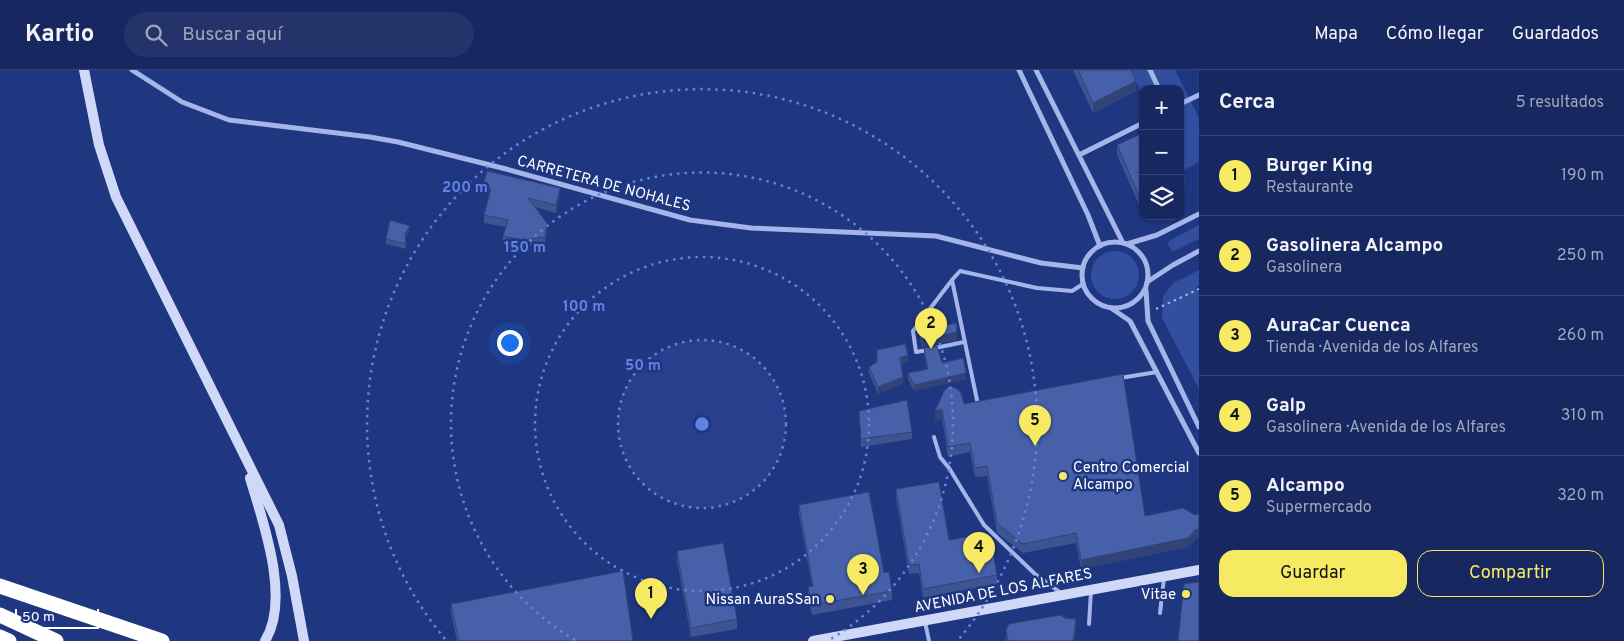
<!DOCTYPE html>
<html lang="es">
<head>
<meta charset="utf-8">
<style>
  :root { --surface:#172861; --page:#24346a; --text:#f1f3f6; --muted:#9ea6bd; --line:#364476; --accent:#f7ea63 }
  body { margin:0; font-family:Overpass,sans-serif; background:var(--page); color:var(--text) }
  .controls { position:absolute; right:15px; top:15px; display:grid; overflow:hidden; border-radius:10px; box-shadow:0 1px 4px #0004 }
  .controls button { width:45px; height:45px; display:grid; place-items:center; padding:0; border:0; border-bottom:1px solid var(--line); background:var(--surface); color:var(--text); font:25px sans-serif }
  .scale { position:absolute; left:15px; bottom:12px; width:84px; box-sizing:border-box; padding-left:5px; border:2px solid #fff; border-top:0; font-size:14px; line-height:18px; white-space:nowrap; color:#fff; -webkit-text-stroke:4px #1f3681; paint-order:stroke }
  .you { position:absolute; left:509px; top:272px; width:18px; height:18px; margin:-12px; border:4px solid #fff; border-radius:50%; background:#1a73e8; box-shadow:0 0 0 8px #1a73e833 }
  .badge { display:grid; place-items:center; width:32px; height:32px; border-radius:50%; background:var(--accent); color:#111; font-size:16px; font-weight:700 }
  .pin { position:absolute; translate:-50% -41px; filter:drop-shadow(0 1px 2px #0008) }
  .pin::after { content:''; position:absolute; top:26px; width:18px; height:15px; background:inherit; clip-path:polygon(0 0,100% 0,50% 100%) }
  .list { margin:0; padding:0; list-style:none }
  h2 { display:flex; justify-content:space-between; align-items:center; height:65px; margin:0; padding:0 20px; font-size:21px }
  h2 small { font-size:16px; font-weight:400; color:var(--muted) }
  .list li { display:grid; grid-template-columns:32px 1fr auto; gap:15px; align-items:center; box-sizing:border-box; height:80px; padding:0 20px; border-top:1px solid var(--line) }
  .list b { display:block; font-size:19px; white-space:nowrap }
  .list p { margin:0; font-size:16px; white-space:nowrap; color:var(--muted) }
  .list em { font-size:16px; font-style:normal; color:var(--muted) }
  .actions { display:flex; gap:10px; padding:15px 20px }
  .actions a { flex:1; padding:11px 0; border:1px solid var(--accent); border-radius:15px; text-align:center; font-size:18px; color:var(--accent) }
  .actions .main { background:var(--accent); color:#111 }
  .icon { flex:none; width:28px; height:28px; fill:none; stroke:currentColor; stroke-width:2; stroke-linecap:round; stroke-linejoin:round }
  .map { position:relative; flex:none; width:1199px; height:571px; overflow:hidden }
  header { display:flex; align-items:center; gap:30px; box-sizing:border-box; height:70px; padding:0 25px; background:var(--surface); border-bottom:1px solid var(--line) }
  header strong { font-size:24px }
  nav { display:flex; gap:28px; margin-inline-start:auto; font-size:18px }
  .search { width:350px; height:45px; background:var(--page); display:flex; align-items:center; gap:12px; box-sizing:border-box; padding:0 18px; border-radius:28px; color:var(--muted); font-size:19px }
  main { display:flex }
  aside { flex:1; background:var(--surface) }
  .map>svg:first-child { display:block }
  .green { fill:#324e9f }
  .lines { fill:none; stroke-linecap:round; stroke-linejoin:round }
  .path { stroke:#a4b5e9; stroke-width:2; stroke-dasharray:2.5 4; stroke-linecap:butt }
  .lane { stroke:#a4b5e9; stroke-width:4 }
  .street { stroke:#a4b5e9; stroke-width:5 }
  .secondary { stroke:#cfd8f7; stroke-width:10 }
  .highway { stroke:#fff; stroke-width:15 }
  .wall { fill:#3d5392 }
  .shaded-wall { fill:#324377 }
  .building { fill:#4760aa; stroke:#324377 }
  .ring { fill:none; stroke:#6183e4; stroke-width:2.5; stroke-dasharray:2.5 5 }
  .poi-dot { fill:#f7ea63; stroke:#1f3681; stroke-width:2 }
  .labels { text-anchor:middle; stroke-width:5; stroke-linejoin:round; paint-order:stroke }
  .street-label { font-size:15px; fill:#fff; stroke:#1f3681 }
  .poi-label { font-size:15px; fill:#fff; stroke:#1f3681; text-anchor:end }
  .centre { fill:#6183e4; stroke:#1f3681; stroke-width:2.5 }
  .ring-label { font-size:15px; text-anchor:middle; font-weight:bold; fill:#6183e4; stroke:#1f3681; stroke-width:5; stroke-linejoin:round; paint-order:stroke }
</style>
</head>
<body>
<header>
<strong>Kartio</strong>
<div class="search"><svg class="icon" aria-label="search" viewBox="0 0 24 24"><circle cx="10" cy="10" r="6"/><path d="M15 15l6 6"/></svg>Buscar aquí</div>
<nav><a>Mapa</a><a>Cómo llegar</a><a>Guardados</a></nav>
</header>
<main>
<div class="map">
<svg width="1199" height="571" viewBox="0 0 1199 571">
  <rect width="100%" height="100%" fill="#1f3681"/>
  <g class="green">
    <path d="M 1130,0 L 1175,0 L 1199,48 L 1199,92 L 1180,102 L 1180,19 L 1143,19 L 1143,26 Z"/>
    <path d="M 1199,155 L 1199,169 L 1172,182 L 1167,172 Z"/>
    <circle cx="1115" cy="205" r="24"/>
    <path d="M 1199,200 L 1199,215 L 1196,217 L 1199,223 L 1199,319 L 1162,248 L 1163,226 L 1173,213 Z"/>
  </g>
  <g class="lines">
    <path class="path" d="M 1156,239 L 1199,219"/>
    <g class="lane">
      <path d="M 935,278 L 964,272"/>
      <path d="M 928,280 L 916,282 L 913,261 L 952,210"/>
      <path d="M 1120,308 L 1157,302"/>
      <path d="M 978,335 L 952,210 L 960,201 L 1037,218 L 1072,221 L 1083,214"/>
      <path d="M 934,367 L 940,387 L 949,398 L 984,455 L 1035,504 L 1061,523"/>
      <path d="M 1160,543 L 1164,508"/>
      <path d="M 925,552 L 929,571"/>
      <path d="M 1089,554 L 1091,521"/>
    </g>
    <g class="street">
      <path d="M 132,0 L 182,32 L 229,50 L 370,67 L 398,72 L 506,99 L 690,150 L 751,158 L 936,166 L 1041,193 L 1083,198"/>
      <path d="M 1019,0 L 1088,145 L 1100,176"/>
      <path d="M 1036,0 L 1123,173"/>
      <path d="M 1150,0 L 1159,19"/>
      <path d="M 1180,34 L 1199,25"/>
      <path d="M 1079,85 L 1143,53"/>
      <circle cx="1115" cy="205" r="33"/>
      <path d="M 1127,174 L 1157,165 L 1199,144"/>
      <path d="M 1147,212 L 1173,195 L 1199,181"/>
      <path d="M 1146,220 L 1148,251 L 1199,357"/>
      <path d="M 1111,238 L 1130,251 L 1199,383"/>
    </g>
    <g class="secondary">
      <path d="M 84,0 L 99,75 L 116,127 L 279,455 L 292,506 L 304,571"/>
      <path d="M 250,408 C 263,452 291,529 265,571"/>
      <path d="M 813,571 L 1199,500"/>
    </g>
    <g class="highway">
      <path d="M 0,516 L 162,571"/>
      <path d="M 0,545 L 56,571"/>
      <path d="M 0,567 L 9,571"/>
    </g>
  </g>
  <g class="wall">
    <path d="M 1073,0 L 1131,0 L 1136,21 L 1093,43 Z"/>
    <path d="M 1143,63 L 1143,138 L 1141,139 L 1117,85 L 1117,75 Z"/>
    <path d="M 483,116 L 560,125 L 556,143 L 535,137 L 547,160 L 545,174 L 522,177 L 503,173 L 503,166 L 506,157 L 484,153 L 484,145 L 489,125 L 483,124 Z"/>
    <path d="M 410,161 L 405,168 L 406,179 L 386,174 L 386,169 Z"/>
    <path d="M 920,260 L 957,270 L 922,277 L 920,267 Z"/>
    <path d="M 924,278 L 942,293 L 966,309 L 914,321 L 908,309 L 908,303 L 927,300 L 924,284 Z"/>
    <path d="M 908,292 L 901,294 L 903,314 L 878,324 L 869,303 L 869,297 Z"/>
    <path d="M 964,334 L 1145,446 L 1195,445 L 1199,444 L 1199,468 L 1195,469 L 1188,477 L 1081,499 L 1076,473 L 1023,483 L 997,463 L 987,406 L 975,407 L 970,382 L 948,387 L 942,349 L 935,351 L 935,341 Z"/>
    <path d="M 859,341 L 912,362 L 912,369 L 861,377 Z"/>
    <path d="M 896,419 L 949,470 L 986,483 L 997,505 L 997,514 L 923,528 L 919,503 L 909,504 L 896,428 Z"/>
    <path d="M 799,435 L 884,503 L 892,521 L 892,530 L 812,545 L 808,526 L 808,517 L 812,516 L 799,444 Z"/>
    <path d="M 677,481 L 737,549 L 737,559 L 691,567 L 677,491 Z"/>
    <path d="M 451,534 L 633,571 L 457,571 L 451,543 Z"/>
    <path d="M 1076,559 L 1074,571 L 1006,571 L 1006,560 Z"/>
  </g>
  <g class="shaded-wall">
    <path d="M 1136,11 L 1136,21 L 1093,43 L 1093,33 Z"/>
    <path d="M 1185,108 L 1185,117 L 1180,119 L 1180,110 Z"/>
    <path d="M 560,118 L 560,125 L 556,143 L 556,135 Z"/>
    <path d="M 1143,129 L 1143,138 L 1141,139 L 1141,130 Z"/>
    <path d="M 547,153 L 547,160 L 545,174 L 545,167 Z"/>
    <path d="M 410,156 L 410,161 L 405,169 L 405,164 Z"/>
    <path d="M 957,262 L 957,270 L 922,277 L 922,270 Z"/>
    <path d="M 908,285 L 908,292 L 900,294 L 900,288 Z"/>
    <path d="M 966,303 L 966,309 L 914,321 L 914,315 Z"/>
    <path d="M 903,307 L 903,314 L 878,324 L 878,317 Z"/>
    <path d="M 942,339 L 942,349 L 935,351 L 935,341 Z"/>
    <path d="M 1199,459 L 1199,468 L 1195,469 L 1188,477 L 1081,499 L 1081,490 Z"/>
    <path d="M 1076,549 L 1076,559 L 1074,571 L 1073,571 Z"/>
  </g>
  <g class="building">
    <path d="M 1078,0 L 1131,0 L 1136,11 L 1093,33 Z"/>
    <path d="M 1143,63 L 1143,129 L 1141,130 L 1117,75 Z"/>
    <path d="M 1180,98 L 1185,108 L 1180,110 Z"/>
    <path d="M 487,101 L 560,118 L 556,135 L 528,128 L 547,153 L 545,167 L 522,170 L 503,166 L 508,150 L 484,145 L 491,119 L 483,116 Z"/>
    <path d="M 390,150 L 410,156 L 405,164 L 406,174 L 386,169 Z"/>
    <path d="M 956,253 L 957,262 L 922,270 L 920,260 Z"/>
    <path d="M 905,274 L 908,285 L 900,288 L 903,307 L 878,317 L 869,297 L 877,292 L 877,280 Z"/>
    <path d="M 937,276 L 942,293 L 963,288 L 966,303 L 914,315 L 908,303 L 928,299 L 924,278 Z"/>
    <path d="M 1123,304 L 1145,446 L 1183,438 L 1195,445 L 1199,444 L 1199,459 L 1195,460 L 1188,468 L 1081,490 L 1076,463 L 1023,474 L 997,453 L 987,396 L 975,398 L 970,373 L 948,377 L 942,339 L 935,341 L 944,321 L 949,316 L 956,318 L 961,323 L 964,334 Z"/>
    <path d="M 907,330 L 912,362 L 861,369 L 859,341 Z"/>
    <path d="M 939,412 L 949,470 L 983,464 L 986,483 L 993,482 L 997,505 L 923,519 L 919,494 L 909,495 L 896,419 Z"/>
    <path d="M 869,422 L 884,503 L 889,502 L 892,521 L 812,535 L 808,517 L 813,516 L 799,435 Z"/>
    <path d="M 723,473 L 737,549 L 691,558 L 677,481 Z"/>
    <path d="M 623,501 L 633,571 L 459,571 L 451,534 Z"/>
    <path d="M 1199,512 L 1199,571 L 1178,571 L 1184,514 Z"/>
    <path d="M 1060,545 L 1065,548 L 1076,549 L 1073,571 L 1016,571 L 1016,570 L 1008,571 L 1006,560 L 1009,554 Z"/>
  </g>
  <circle cx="702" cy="354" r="84" fill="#6183e4" fill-opacity=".12"/>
  <g class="ring">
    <circle cx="702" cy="354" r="84"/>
    <circle cx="702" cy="354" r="167"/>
    <path d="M575 570A251 251 0 1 1 829 570"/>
    <path d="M445 569A335 335 0 1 1 959 569"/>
  </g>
  <g class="poi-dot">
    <circle cx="1063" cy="406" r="5"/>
    <circle cx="1186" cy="524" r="5"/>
    <circle cx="830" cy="529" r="5"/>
  </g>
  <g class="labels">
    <g class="street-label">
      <text transform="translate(604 113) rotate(15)" y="5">CARRETERA DE NOHALES</text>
      <text transform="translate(1003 520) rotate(-11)" y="5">AVENIDA DE LOS ALFARES</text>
    </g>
    <g class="poi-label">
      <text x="1073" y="402" text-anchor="start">Centro Comercial<tspan x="1073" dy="17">Alcampo</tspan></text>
      <text x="1176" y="529">Vitae</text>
      <text x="820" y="534">Nissan AuraSSan</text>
    </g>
  </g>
  <circle cx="702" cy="354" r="8" class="centre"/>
  <g class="ring-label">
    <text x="465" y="122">200 m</text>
    <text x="525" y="182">150 m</text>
    <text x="584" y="241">100 m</text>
    <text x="643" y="300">50 m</text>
  </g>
</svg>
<div class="controls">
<button>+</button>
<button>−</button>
<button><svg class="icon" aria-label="layers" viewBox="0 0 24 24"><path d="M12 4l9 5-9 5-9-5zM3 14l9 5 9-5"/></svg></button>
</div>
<div class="scale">50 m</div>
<div class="you"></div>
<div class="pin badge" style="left:651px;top:549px">1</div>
<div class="pin badge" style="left:931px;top:279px">2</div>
<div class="pin badge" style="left:863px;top:525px">3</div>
<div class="pin badge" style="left:979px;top:503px">4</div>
<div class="pin badge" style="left:1035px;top:376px">5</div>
</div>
<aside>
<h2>Cerca<small>5 resultados</small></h2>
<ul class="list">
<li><span class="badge">1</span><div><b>Burger King</b><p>Restaurante</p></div><em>190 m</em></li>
<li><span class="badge">2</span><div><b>Gasolinera Alcampo</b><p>Gasolinera</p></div><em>250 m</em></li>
<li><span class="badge">3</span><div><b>AuraCar Cuenca</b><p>Tienda · Avenida de los Alfares</p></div><em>260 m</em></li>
<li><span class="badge">4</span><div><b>Galp</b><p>Gasolinera · Avenida de los Alfares</p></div><em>310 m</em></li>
<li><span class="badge">5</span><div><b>Alcampo</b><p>Supermercado</p></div><em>320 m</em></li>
</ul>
<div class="actions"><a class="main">Guardar</a><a>Compartir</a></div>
</aside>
</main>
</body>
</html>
